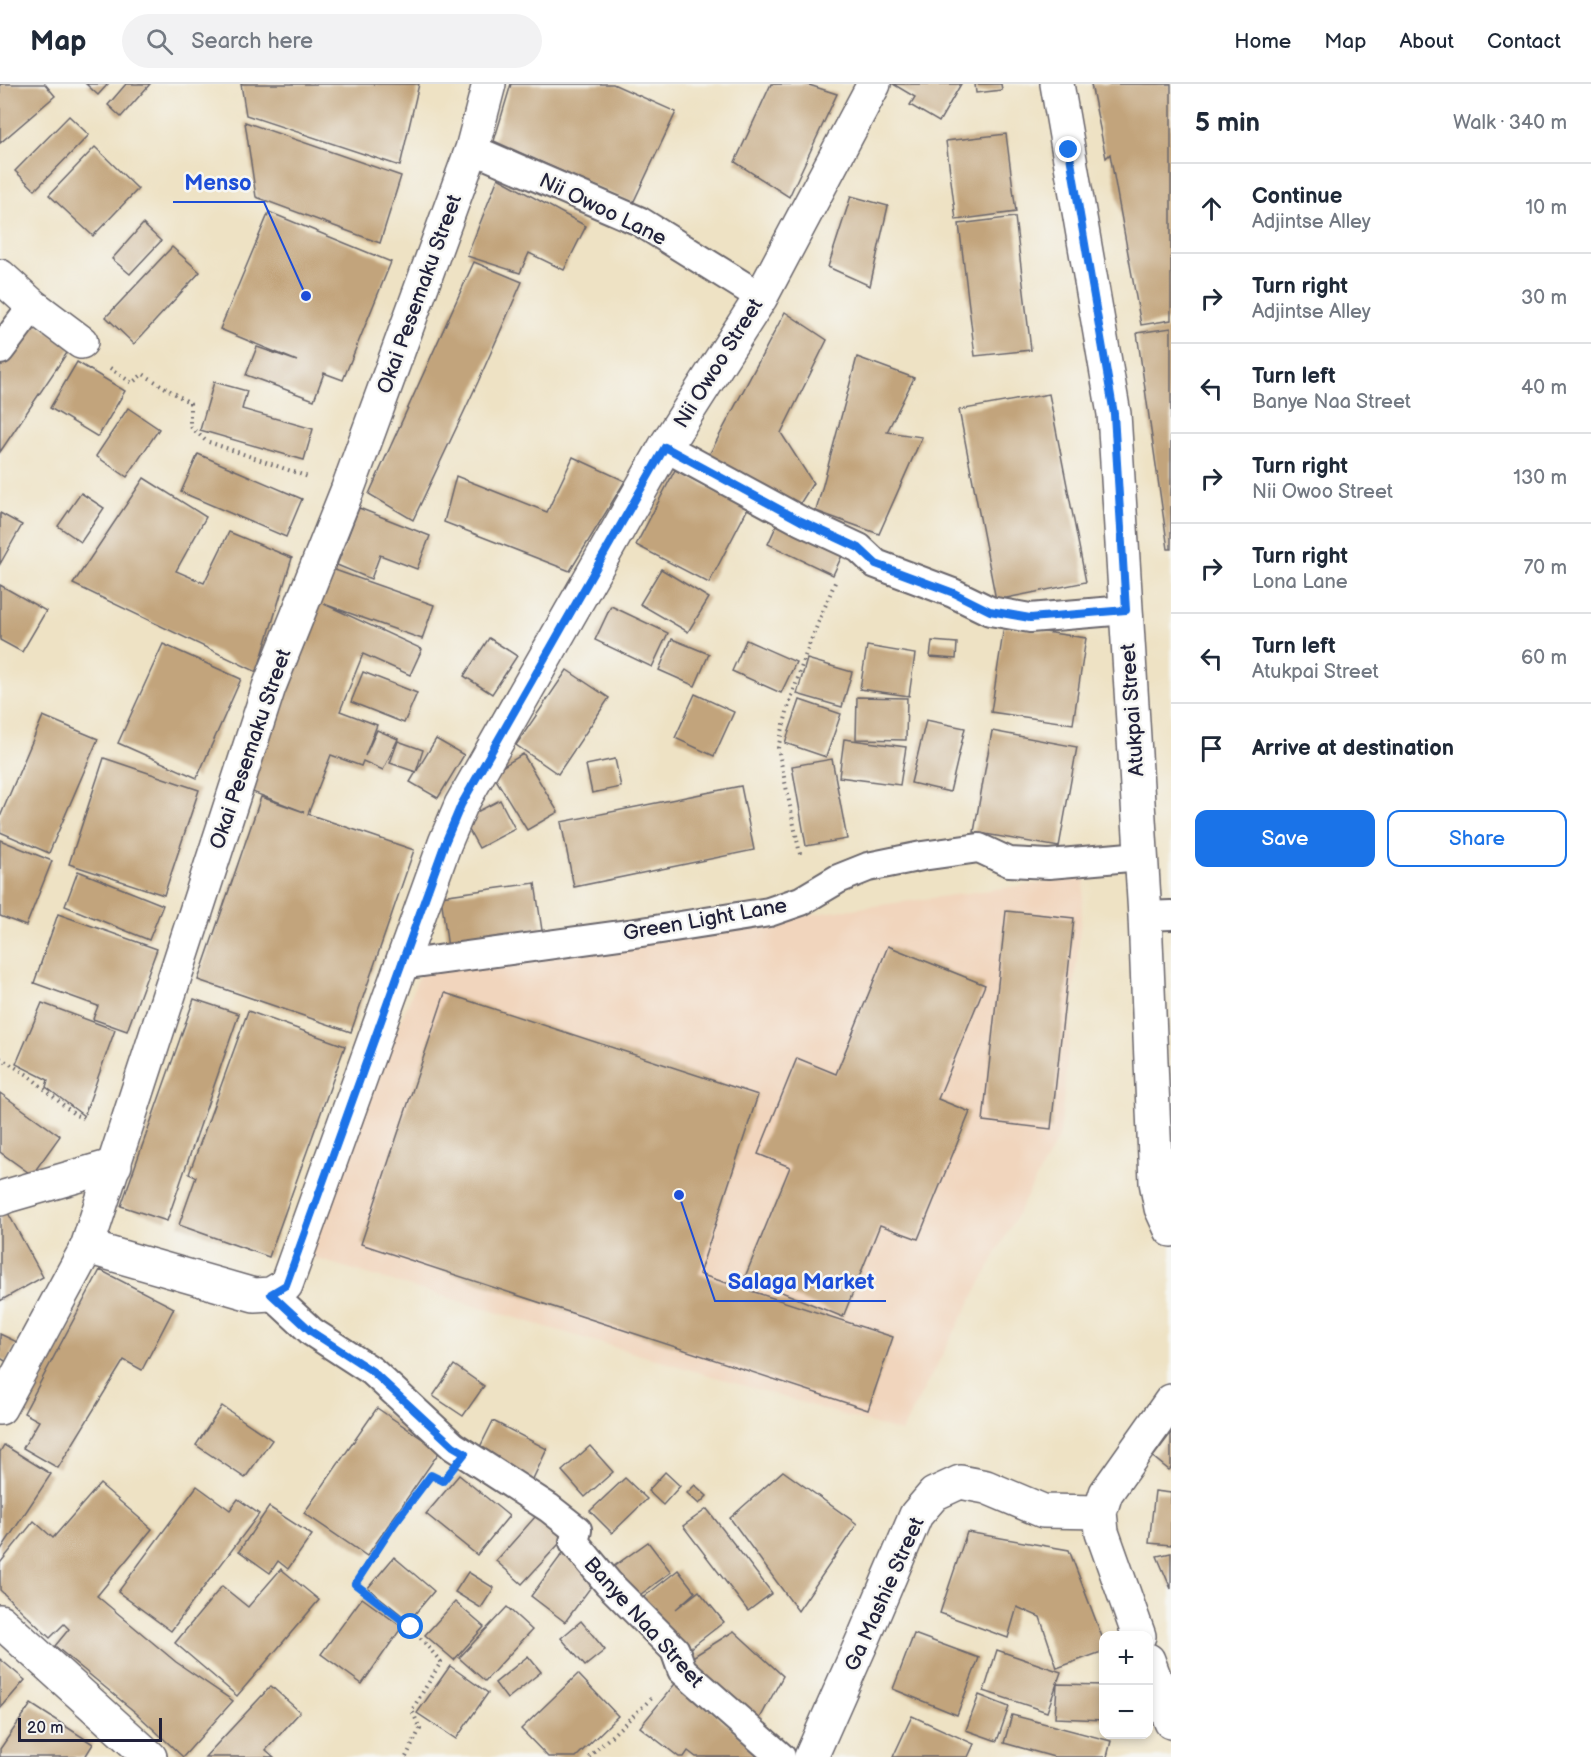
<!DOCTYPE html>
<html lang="en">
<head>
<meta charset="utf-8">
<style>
  :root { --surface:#fff; --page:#f2f2f3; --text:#1f2937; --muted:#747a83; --line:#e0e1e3; --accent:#1a73e8 }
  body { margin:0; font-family:"Balsamiq Sans",sans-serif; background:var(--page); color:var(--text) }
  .controls { position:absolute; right:18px; bottom:18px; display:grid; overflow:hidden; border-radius:12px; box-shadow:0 3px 9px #0003 }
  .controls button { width:54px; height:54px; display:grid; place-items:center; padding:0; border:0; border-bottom:2px solid var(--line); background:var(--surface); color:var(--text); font:30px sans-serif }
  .scale { position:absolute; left:18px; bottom:15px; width:144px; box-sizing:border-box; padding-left:6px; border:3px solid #22223b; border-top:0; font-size:16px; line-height:21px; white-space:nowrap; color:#22223b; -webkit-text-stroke:4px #f6f6f2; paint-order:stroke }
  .stop { position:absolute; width:18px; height:18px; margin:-14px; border:4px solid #1a73e8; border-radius:50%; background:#fff }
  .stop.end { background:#1a73e8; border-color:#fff; box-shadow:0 2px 6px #0008 }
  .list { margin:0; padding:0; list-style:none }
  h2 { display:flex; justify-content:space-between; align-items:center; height:78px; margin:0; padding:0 24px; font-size:26px }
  h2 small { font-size:20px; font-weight:400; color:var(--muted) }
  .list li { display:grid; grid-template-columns:39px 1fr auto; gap:18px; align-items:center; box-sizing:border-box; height:90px; padding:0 24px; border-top:2px solid var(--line) }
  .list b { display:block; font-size:22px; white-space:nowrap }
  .list p { margin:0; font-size:20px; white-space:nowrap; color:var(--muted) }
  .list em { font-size:20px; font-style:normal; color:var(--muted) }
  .actions { display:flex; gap:12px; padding:18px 24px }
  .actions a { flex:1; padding:14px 0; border:2px solid var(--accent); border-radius:12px; text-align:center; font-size:21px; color:var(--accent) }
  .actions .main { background:var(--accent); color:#fff }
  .icon { flex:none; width:33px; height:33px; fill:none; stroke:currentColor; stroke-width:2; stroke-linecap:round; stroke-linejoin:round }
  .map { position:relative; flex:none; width:1171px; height:1673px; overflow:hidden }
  header { display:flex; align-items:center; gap:36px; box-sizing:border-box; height:84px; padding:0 30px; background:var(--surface); border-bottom:2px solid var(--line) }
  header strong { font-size:28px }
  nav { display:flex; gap:33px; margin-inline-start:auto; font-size:21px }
  .search { width:420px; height:54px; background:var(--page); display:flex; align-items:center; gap:15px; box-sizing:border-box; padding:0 21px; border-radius:33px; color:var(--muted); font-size:22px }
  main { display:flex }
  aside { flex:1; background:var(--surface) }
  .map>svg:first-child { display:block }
  .built { fill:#f1d5bd }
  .building { fill:#c2a47b }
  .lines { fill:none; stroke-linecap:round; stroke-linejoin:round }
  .service-casing { stroke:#69656b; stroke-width:32 }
  .pedestrian-casing { stroke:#69656b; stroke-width:36 }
  .minor-casing { stroke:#69656b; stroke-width:36 }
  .path { stroke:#69656b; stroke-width:4; stroke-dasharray:1.5 4.5; stroke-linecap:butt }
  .service { stroke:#fff; stroke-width:28 }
  .pedestrian { stroke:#fff; stroke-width:33 }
  .minor { stroke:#fff; stroke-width:33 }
  .route { stroke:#1a73e8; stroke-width:8 }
  .labels { text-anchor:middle; stroke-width:5; stroke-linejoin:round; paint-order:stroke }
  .street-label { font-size:21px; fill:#22223b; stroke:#f6f6f2 }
  .leader { fill:none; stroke:#1d4ed8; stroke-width:2 }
  .callout-dot { fill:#1d4ed8; stroke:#f6f6f2; stroke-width:2 }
  .callout-label { font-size:22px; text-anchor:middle; font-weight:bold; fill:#1d4ed8; stroke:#f6f6f2; stroke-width:5; stroke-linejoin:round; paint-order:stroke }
</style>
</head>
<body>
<header>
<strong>Map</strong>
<div class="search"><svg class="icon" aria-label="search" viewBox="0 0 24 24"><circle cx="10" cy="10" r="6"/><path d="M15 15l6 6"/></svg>Search here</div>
<nav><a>Home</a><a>Map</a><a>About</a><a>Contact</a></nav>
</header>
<main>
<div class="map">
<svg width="1171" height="1673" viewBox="0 0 1171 1673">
  <rect width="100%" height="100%" fill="#f6f6f2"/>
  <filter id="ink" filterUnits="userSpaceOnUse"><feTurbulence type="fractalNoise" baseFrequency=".0167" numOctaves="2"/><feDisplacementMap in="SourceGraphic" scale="12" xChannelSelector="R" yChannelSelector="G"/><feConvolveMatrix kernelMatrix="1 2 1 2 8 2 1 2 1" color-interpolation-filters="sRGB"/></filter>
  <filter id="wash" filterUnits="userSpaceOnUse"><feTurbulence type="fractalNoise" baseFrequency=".008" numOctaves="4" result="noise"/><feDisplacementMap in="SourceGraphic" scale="24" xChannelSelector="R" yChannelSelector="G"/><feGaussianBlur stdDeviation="1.35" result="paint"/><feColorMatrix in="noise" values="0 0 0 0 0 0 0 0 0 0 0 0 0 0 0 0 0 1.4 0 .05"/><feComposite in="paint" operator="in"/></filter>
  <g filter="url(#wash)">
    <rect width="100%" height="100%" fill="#eee2c4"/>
    <path class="built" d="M 1085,793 L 1060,1050 L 901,1348 L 307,1172 L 422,884 Z"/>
    <g id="blocks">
      <g class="building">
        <path d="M 0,0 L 45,0 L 55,12 L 0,59 Z"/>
        <path d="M 86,0 L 108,0 L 98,11 Z"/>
        <path d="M 126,0 L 150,0 L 121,33 L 108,21 Z"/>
        <path d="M 241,0 L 419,0 L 400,82 L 246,31 Z"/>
        <path d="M 511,0 L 613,0 L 676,28 L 633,119 L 494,57 Z"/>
        <path d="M 771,0 L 806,0 L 837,10 L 789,113 L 735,78 Z"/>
        <path d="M 893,0 L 961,0 L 939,38 L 910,21 L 915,13 Z"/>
        <path d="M 975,0 L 1001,0 L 1002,6 L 976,9 Z"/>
        <path d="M 1091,0 L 1171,0 L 1171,236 L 1141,241 L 1110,70 L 1106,74 Z"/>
        <path d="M 69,32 L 89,51 L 35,106 L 15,87 Z"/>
        <path d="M 245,38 L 401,92 L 380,159 L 256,113 Z"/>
        <path d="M 1006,50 L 1016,128 L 956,136 L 946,57 Z"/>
        <path d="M 95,63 L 138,105 L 93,152 L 49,111 Z"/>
        <path d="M 498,94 L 586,142 L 564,186 L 529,169 L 520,189 L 467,172 Z"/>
        <path d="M 851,112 L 888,122 L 870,202 L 828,183 Z"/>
        <path d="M 269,128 L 391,178 L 343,296 L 324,289 L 314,316 L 246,291 L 257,263 L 297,277 L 220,245 Z"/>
        <path d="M 1015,133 L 1031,266 L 975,272 L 959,140 Z"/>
        <path d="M 143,140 L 161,157 L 130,190 L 112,175 Z"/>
        <path d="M 172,163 L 200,188 L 134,260 L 106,233 Z"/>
        <path d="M 474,178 L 522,198 L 478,298 L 413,436 L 369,410 Z"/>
        <path d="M 785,228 L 827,256 L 781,349 L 813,399 L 798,423 L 707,375 Z"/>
        <path d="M 29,235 L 71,263 L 0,368 L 0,278 Z"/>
        <path d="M 1171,244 L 1171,465 L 1168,465 L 1137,249 Z"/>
        <path d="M 857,273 L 914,294 L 887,348 L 922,353 L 879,450 L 816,427 Z"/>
        <path d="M 77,278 L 125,307 L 98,353 L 50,324 Z"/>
        <path d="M 214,298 L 247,307 L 242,325 L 313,345 L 304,376 L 200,346 Z"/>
        <path d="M 1049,310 L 1086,498 L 996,516 L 959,326 Z"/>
        <path d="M 128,324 L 159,345 L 127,393 L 96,372 Z"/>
        <path d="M 198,370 L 302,415 L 286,453 L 181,408 Z"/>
        <path d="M 573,373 L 625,397 L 570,487 L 444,438 L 456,392 L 547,428 Z"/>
        <path d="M 675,386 L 748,424 L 709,499 L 636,461 Z"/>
        <path d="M 144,394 L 206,433 L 176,487 L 204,499 L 229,448 L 292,474 L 257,588 L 73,500 Z"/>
        <path d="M 81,409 L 104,424 L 81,458 L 58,442 Z"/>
        <path d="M 359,424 L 430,452 L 417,485 L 380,471 L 371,495 L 337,481 Z"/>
        <path d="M 0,429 L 22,441 L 0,480 Z"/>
        <path d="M 780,434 L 845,465 L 833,491 L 768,460 Z"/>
        <path d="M 332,485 L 434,521 L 422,555 L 324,520 L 422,565 L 410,591 L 363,570 L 340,627 L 377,641 L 365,672 L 377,646 L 398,655 L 383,686 L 363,677 L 361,682 L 331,671 L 308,730 L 414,766 L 351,948 L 198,896 L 261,713 L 304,728 L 245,705 Z"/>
        <path d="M 661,485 L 709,514 L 688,548 L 640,520 Z"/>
        <path d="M 0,501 L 46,527 L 22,568 L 0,556 Z"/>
        <path d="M 611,522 L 668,549 L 652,583 L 595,556 Z"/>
        <path d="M 1004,542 L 1086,554 L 1073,640 L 991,628 Z"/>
        <path d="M 489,554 L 517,572 L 492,610 L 464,592 Z"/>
        <path d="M 672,555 L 709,570 L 695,602 L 659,586 Z"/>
        <path d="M 746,556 L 796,578 L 781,609 L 732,587 Z"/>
        <path d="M 932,557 L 957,559 L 956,575 L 930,573 Z"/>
        <path d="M 163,560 L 241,595 L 197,694 L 118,659 Z"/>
        <path d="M 867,562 L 915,570 L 909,612 L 860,605 Z"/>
        <path d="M 807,575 L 852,588 L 842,623 L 797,610 Z"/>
        <path d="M 567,586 L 609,614 L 558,690 L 516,661 Z"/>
        <path d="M 363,588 L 417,609 L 404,639 L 351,618 Z"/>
        <path d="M 695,610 L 734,628 L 714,672 L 675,654 Z"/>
        <path d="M 857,613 L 907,614 L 906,656 L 856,655 Z"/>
        <path d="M 800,616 L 841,630 L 826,673 L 785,659 Z"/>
        <path d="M 43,632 L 98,655 L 49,769 L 0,748 L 0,733 Z"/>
        <path d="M 926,636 L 965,644 L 950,708 L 911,699 Z"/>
        <path d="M 992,647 L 1077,663 L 1059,763 L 974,748 Z"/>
        <path d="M 436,655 L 464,671 L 438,714 L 410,698 Z"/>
        <path d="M 844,655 L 906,663 L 900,701 L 839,693 Z"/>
        <path d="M 398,657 L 423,666 L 416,688 L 390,679 Z"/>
        <path d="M 523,670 L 558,728 L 527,746 L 492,689 Z"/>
        <path d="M 104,674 L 199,706 L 164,811 L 69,780 Z"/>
        <path d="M 615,675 L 621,703 L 592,709 L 586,681 Z"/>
        <path d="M 832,675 L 847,755 L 806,762 L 792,682 Z"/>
        <path d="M 741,702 L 754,766 L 574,803 L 561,738 Z"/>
        <path d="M 500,716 L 515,745 L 479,764 L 463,735 Z"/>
        <path d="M 0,756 L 52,777 L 26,842 L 0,832 Z"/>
        <path d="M 78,787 L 163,821 L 149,856 L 65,822 Z"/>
        <path d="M 535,799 L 544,860 L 449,872 L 441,812 Z"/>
        <path d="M 1006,827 L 1074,834 L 1051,1045 L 983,1037 Z"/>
        <path d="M 58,830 L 157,865 L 127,947 L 93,935 L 98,922 L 34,899 Z"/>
        <path d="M 888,862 L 985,901 L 938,1015 L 970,1028 L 918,1155 L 880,1141 L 843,1233 L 745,1193 L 790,1083 L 758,1070 L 797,974 L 836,990 Z"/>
        <path d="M 445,909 L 758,1011 L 699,1190 L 893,1253 L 868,1326 L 361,1160 Z"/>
        <path d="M 194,915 L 239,930 L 167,1137 L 121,1122 Z"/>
        <path d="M 42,919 L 115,946 L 84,1032 L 46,1003 L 48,996 L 16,980 Z"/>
        <path d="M 248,927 L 345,962 L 269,1173 L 179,1141 L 196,1093 L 189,1090 Z"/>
        <path d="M 0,1009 L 60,1052 L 32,1091 L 0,1068 Z"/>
        <path d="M 2,1118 L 43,1193 L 0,1217 L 0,1119 Z"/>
        <path d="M 100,1186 L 174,1224 L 142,1286 L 124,1276 L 58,1384 L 23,1364 L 39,1337 L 24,1329 Z"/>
        <path d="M 0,1250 L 17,1258 L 7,1278 L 0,1274 Z"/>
        <path d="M 454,1281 L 484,1302 L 463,1332 L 433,1312 Z"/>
        <path d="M 222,1322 L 272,1356 L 245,1394 L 196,1361 Z"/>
        <path d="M 377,1324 L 440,1367 L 367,1472 L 304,1429 Z"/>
        <path d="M 493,1337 L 547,1365 L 531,1399 L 476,1371 Z"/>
        <path d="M 1171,1349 L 1171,1384 L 1169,1386 L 1153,1373 Z"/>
        <path d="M 4,1361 L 51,1390 L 0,1467 L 0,1368 Z"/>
        <path d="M 590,1362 L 613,1388 L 585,1413 L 562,1387 Z"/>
        <path d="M 783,1387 L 857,1440 L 798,1527 L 730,1434 Z"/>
        <path d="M 665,1388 L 680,1402 L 663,1421 L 648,1407 Z"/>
        <path d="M 459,1391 L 509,1432 L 477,1471 L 426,1430 Z"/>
        <path d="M 625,1394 L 647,1415 L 612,1449 L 590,1427 Z"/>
        <path d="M 100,1400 L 152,1445 L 97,1512 L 176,1578 L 233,1617 L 183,1673 L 135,1628 L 55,1562 L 69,1545 L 64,1540 L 50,1554 L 0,1506 L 0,1479 L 34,1437 L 53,1454 Z"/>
        <path d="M 695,1401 L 707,1412 L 699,1420 L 687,1409 Z"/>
        <path d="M 197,1402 L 230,1426 L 238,1415 L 259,1430 L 171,1547 L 118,1508 Z"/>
        <path d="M 1155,1407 L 1171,1409 L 1171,1461 L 1149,1459 Z"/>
        <path d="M 269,1423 L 312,1451 L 288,1485 L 278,1477 L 270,1489 L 239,1467 Z"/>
        <path d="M 543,1424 L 570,1448 L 522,1500 L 496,1477 Z"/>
        <path d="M 707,1425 L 772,1509 L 748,1527 L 683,1442 Z"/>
        <path d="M 967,1448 L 1069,1466 L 1104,1558 L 1104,1567 L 1057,1584 L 1040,1533 L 1017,1523 L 1008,1554 L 940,1529 Z"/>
        <path d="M 648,1458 L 671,1488 L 637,1513 L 613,1483 Z"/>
        <path d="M 565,1466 L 599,1492 L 565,1538 L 531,1512 Z"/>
        <path d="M 1171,1469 L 1171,1505 L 1157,1472 Z"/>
        <path d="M 394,1473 L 434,1507 L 409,1537 L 368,1504 Z"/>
        <path d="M 281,1485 L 319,1516 L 237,1612 L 175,1559 L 222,1502 L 248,1523 Z"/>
        <path d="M 678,1486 L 695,1508 L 676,1525 L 699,1507 L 724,1538 L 684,1569 L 640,1516 Z"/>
        <path d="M 468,1488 L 494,1504 L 481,1524 L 455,1508 Z"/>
        <path d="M 362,1514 L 402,1543 L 362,1600 L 321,1570 Z"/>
        <path d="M 455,1518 L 484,1543 L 454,1576 L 425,1551 Z"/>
        <path d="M 507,1523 L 532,1546 L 485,1597 L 459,1574 Z"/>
        <path d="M 581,1537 L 605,1566 L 585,1582 L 561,1554 Z"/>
        <path d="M 734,1547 L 783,1592 L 753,1647 L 683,1579 Z"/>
        <path d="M 914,1550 L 979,1574 L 957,1631 L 893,1605 Z"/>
        <path d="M 997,1566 L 1061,1588 L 1047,1628 L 984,1607 Z"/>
        <path d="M 528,1572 L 541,1588 L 507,1615 L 495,1599 Z"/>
        <path d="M 0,1575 L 25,1596 L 0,1625 Z"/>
        <path d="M 450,1582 L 488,1609 L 456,1655 L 417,1629 Z"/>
        <path d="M 578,1590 L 618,1632 L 576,1673 L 548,1673 L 521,1645 Z"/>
        <path d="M 678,1596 L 763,1673 L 696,1673 L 688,1667 L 684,1673 L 679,1673 L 640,1643 Z"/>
        <path d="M 1057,1600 L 1104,1601 L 1104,1636 L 1055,1634 Z"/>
        <path d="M 271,1602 L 300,1628 L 266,1666 L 274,1673 L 205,1673 Z"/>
        <path d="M 979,1611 L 1009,1623 L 997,1657 L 966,1646 Z"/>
        <path d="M 31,1620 L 93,1660 L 85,1673 L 0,1673 L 0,1665 Z"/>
        <path d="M 1012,1631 L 1111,1657 L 1107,1673 L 1054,1673 L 1004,1659 Z"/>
        <path d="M 912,1632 L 974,1660 L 968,1673 L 893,1673 Z"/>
      </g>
    </g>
  </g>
  <g filter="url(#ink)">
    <use href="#blocks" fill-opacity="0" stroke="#69656b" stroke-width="1.5"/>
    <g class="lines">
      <defs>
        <g id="service">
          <path d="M 472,65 L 639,137 L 761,213"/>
          <path d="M 0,266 L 33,222"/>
          <path d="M 665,363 L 801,437 L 859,464 L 876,480 L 953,509 L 990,527 L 1030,534 L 1126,526"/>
          <path d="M 1145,832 L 1171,831"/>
          <path d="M 401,881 L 642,848 L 769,828 L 801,817 L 838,795 L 868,783 L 922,772 L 979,764 L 1009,778 L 1049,780 L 1141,772"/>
          <path d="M 271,1210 L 312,1248 L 372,1287 L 453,1362 L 549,1424 L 577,1446 L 574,1458 L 608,1499 L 675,1566 L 682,1586 L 781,1673"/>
        </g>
        <path id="pedestrian" d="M 811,1673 L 865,1551 L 916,1431 L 934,1410 L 960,1398 L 986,1403 L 1043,1427 L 1100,1428"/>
        <g id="minor">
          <path d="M 1057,0 L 1114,330 L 1145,832 L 1156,1098 L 1161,1124 L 1171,1146"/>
          <path d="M 0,192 L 33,222 L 81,258"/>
          <path d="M 0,1115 L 7,1112 L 115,1081"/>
          <path d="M 87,1163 L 254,1211 L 271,1210 L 286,1201 L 445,759 L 461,721 L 665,363 L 761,213 L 874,0"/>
          <path d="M 0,1324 L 87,1163 L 269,603 L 347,407 L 472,65 L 489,0"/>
          <path d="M 0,1537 L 150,1673"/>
          <path d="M 1139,1552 L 1102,1448 L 1100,1428 L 1106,1409 L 1171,1317"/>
          <path d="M 1148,1576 L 1171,1638"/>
        </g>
      </defs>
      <use href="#service" class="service-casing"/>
      <use href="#pedestrian" class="pedestrian-casing"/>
      <use href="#minor" class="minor-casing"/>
      <g class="path">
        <path d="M 110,284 L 132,299 L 143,290 L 190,319 L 190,342 L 206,357 L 308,393"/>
        <path d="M 800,770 L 778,664 L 788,624 L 807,566 L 836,496"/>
        <path d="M 0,974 L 28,991 L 75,1031 L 84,1034"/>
        <path d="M 406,1673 L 420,1645 L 412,1626 L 441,1578 L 411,1543 L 355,1500 L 394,1440 L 429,1393"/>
        <path d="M 589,1673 L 654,1612"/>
      </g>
      <use href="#service" class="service"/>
      <use href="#pedestrian" class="pedestrian"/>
      <use href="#minor" class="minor"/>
    </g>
  </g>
  <g class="lines" filter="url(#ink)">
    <path class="route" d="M 411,1543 L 355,1500 L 394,1440 L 431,1391 L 443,1397 L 465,1369 L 453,1362 L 372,1287 L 312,1248 L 271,1210 L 286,1201 L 445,759 L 461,721 L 665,363 L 801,437 L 859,464 L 876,480 L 954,509 L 990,527 L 1030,534 L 1126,526 L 1114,330 L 1069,66"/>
  </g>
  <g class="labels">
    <g class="street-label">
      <text transform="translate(603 125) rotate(26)" y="7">Nii Owoo Lane</text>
      <text transform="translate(419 210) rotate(-70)" y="7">Okai Pesemaku Street</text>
      <text transform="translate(718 279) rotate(-58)" y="7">Nii Owoo Street</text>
      <text transform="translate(1132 626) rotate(-94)" y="7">Atukpai Street</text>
      <text transform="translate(250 665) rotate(-71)" y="7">Okai Pesemaku Street</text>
      <text transform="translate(705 835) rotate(-10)" y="7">Green Light Lane</text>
      <text transform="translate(884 1510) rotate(-66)" y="7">Ga Mashie Street</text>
      <text transform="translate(644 1538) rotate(48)" y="7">Banye Naa Street</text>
    </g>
  </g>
  <path class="leader" d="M306 212L264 118H173M679 1111L715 1217H886"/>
  <g class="callout-dot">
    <circle cx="306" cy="212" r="6"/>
    <circle cx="679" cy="1111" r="6"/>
  </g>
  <g class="callout-label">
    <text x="218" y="106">Menso</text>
    <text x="801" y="1205">Salaga Market</text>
  </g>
</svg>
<div class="controls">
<button>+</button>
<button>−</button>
</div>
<div class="scale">20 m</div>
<div class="stop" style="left:411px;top:1543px"></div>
<div class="stop end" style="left:1069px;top:66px"></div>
</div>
<aside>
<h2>5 min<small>Walk · 340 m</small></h2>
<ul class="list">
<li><svg class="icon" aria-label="ahead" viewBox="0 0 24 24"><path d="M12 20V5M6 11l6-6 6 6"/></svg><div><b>Continue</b><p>Adjintse Alley</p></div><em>10 m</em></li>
<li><svg class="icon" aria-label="right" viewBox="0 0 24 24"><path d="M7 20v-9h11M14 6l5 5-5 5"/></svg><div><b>Turn right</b><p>Adjintse Alley</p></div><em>30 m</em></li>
<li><svg class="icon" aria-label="left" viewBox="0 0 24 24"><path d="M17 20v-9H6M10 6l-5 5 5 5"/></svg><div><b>Turn left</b><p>Banye Naa Street</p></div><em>40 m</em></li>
<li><svg class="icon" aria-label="right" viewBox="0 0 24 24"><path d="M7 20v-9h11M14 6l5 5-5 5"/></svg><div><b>Turn right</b><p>Nii Owoo Street</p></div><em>130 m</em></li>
<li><svg class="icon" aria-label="right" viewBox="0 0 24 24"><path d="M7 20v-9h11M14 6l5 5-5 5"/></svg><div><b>Turn right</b><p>Lona Lane</p></div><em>70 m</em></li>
<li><svg class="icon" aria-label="left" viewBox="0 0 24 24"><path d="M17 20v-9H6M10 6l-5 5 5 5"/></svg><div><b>Turn left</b><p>Atukpai Street</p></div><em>60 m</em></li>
<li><svg class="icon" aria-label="arrive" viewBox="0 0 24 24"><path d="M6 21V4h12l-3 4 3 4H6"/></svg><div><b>Arrive at destination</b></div></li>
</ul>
<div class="actions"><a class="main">Save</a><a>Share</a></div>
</aside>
</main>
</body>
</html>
